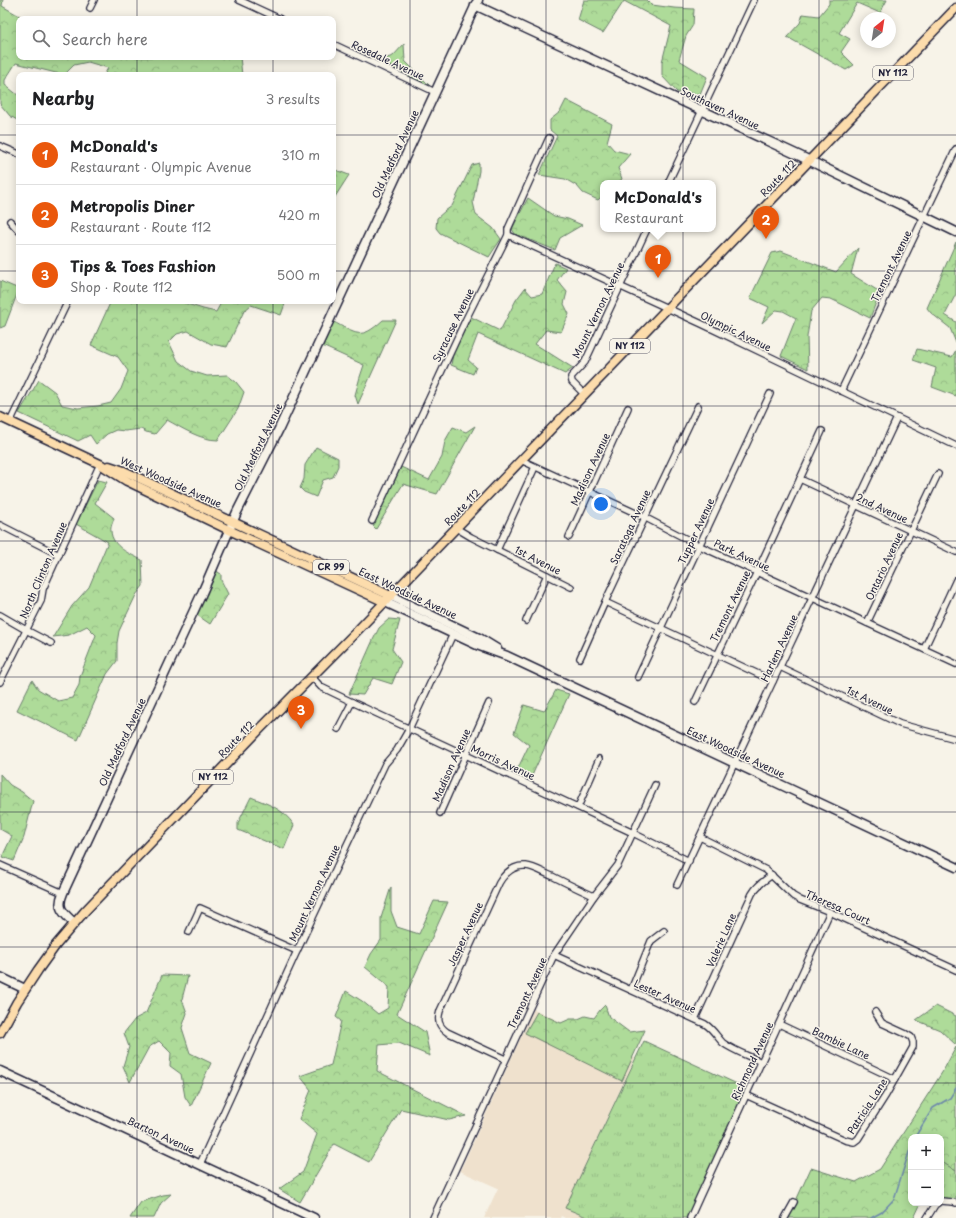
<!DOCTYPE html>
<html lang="en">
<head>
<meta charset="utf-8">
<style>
  :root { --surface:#fff; --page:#f2f2f2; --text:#202124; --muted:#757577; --line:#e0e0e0; --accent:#ea580c }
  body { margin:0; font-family:"Playpen Sans",sans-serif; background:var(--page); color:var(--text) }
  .controls { position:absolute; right:12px; bottom:12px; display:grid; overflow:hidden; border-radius:8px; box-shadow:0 2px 10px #0003 }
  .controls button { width:36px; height:36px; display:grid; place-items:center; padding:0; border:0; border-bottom:1px solid var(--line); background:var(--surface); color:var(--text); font:20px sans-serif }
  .compass { position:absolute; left:860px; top:12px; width:36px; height:36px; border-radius:50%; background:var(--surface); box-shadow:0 2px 10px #0003; rotate:30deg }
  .you { position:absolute; left:601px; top:504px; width:14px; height:14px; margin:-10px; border:3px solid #fff; border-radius:50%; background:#1a73e8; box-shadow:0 0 0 6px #1a73e833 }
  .badge { display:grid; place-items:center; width:26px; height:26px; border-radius:50%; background:var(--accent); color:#fff; font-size:13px; font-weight:700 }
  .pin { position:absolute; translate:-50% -33px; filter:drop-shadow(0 1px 2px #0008) }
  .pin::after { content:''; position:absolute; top:21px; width:14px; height:12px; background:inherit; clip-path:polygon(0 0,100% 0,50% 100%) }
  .popup { position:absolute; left:600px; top:180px; width:116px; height:52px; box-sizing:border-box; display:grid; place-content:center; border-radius:8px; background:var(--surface); filter:drop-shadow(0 1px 3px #0005); font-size:13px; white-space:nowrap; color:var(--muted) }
  .popup b { font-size:15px; color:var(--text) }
  .popup::after { content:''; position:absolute; left:50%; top:100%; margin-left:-8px; border:8px solid transparent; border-top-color:var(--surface) }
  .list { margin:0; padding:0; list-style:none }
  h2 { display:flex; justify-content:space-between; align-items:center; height:52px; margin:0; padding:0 16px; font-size:17px }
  h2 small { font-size:13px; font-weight:400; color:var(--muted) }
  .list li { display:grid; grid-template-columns:26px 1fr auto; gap:12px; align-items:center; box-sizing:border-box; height:60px; padding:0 16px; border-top:1px solid var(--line) }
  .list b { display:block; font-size:15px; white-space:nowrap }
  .list p { margin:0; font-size:13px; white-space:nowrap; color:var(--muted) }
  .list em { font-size:13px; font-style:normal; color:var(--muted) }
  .icon { flex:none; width:22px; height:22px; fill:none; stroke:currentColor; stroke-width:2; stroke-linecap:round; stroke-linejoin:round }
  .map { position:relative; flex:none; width:956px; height:1218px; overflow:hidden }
  .search { position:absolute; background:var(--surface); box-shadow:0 2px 10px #0003; left:16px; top:16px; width:320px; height:44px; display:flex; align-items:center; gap:10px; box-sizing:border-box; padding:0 14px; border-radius:8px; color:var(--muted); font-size:15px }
  .panel { position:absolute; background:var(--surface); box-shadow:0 2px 10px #0003; left:16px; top:72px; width:320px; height:232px; border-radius:8px }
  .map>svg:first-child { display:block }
  .built { fill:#efe1cd }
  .forest { fill:url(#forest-crowns); stroke:#687e6a }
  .park { fill:url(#park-tufts); stroke:#687e6a }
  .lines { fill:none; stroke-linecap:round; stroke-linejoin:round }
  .stream { stroke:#6c88ac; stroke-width:1.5 }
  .street-casing { stroke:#22223b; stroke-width:8 }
  .secondary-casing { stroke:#22223b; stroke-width:11 }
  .primary-casing { stroke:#22223b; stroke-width:11 }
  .street { stroke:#f7f3e8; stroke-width:5.5 }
  .secondary { stroke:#f7f3e8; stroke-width:8 }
  .primary { stroke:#fcdcac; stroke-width:8 }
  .grid { fill:none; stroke:#22223b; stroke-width:1; stroke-opacity:0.55 }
  .labels { text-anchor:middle; stroke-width:3; stroke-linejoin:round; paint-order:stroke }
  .shield { fill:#f7f3e8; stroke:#62616f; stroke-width:1 }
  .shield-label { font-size:9px; font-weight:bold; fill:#22223b }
  .street-label { font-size:10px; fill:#22223b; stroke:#f7f3e8 }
</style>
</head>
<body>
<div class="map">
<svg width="956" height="1218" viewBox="0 0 956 1218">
  <defs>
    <pattern id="forest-crowns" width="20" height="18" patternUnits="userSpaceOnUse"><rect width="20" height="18" fill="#aedb99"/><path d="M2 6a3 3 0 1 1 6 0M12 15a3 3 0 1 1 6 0" fill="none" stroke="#95bc85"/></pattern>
    <pattern id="park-tufts" width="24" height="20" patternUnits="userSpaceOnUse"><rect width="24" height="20" fill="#aedb99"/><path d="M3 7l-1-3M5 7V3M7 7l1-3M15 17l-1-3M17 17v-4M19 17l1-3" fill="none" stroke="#95bc85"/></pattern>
  </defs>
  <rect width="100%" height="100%" fill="#f7f3e8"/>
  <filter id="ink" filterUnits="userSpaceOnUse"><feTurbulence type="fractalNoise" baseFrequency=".025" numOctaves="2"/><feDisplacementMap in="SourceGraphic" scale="8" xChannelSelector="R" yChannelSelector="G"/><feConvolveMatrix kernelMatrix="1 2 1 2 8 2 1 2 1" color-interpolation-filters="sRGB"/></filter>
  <g filter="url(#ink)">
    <path class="built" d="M 534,1009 L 635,1058 L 566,1207 L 589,1218 L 565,1218 L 561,1216 L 560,1218 L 484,1218 L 498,1188 L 460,1171 Z"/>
    <g class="forest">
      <path d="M 0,0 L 3,0 L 2,6 L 25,19 L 19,19 L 19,57 L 240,57 L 242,75 L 121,75 L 114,72 L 112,75 L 104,75 L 108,68 L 88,62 L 74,65 L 64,75 L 16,63 L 5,80 L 5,85 L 19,96 L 19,121 L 10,116 L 0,104 Z"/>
      <path d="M 584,0 L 647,0 L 652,5 L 674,8 L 694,9 L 693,25 L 686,36 L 679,60 L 707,77 L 700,94 L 677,92 L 662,76 L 662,62 L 671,26 L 624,1 L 603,33 L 578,20 Z"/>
      <path d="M 829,0 L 887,0 L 880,13 L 857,3 L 839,33 L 850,39 L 841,52 L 854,65 L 846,70 L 787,37 L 800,23 L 803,14 L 819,16 L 829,4 Z"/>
      <path d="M 404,44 L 405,61 L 431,87 L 385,64 L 384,59 L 393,56 Z"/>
      <path d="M 566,100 L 612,124 L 607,142 L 614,150 L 630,154 L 618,168 L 622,179 L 617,183 L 603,183 L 603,195 L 598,200 L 583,193 L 577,186 L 565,179 L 539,175 L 557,136 L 550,130 L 550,120 L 560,112 Z"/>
      <path d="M 479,163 L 479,171 L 473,202 L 476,215 L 493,228 L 501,239 L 489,257 L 440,233 L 436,228 L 437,218 L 445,211 L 452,206 L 472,165 Z"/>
      <path d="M 333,169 L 349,175 L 333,200 Z"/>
      <path d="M 528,198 L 554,216 L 568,219 L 582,225 L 560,238 L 555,250 L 515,234 L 512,229 Z"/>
      <path d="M 956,242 L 956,294 L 945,315 L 956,322 L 956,343 L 950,328 L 931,313 L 927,308 Z"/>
      <path d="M 858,248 L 851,274 L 880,292 L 870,318 L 831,299 L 822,298 L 811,311 L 807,337 L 808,369 L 781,356 L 796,318 L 783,311 L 776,310 L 762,323 L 769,307 L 750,298 L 772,253 L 781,251 L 836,272 Z"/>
      <path d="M 555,263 L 566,268 L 557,280 L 567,292 L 564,304 L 569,314 L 561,332 L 546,330 L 535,344 L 573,368 L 565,374 L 478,334 L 468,360 L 476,367 L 473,374 L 451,365 L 453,354 L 471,317 L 500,331 L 516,300 L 525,288 L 532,296 L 542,294 Z"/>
      <path d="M 0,281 L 19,289 L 5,326 L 0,328 Z"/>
      <path d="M 111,301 L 178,301 L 203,309 L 216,312 L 222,301 L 286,301 L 281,315 L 251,305 L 244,311 L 227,347 L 211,344 L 188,331 L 177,334 L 169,342 L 178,361 L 191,371 L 207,376 L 227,375 L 236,382 L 244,392 L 238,409 L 218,440 C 200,440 182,428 167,420 L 155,434 L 146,432 L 141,429 L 125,431 L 116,430 L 107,434 L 96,444 L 90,435 L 78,441 L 19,413 L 39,380 L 55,392 L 62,405 L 78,408 L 98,406 L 111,403 L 121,389 L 128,371 L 118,357 L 91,345 Z"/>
      <path d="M 383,320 L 396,320 L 358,404 L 355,395 L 360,377 L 364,365 L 320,345 L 332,321 C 357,334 360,341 383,320 Z"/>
      <path d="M 917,349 L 952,357 L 956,350 L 956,396 L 932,387 L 936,368 L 913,360 Z"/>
      <path d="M 475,426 L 437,494 L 403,484 L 376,529 L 373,526 L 401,467 L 429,480 L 442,457 L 445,441 L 453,427 L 466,432 Z"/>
      <path d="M 316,447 L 338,458 L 338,466 L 333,477 L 323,480 L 316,497 L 304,492 L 300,488 L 304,479 L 305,465 Z"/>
      <path d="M 98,480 L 107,482 L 95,503 L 114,518 C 113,522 110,527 111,531 C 112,547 130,554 142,560 L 143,586 L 136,595 L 119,631 L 117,643 L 117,661 L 107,674 L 78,740 L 17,710 L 32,680 L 38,689 L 58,701 L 72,698 L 79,685 L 80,676 L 96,635 L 87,626 L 69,635 L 53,637 L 72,606 L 89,587 L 108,542 L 76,524 Z"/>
      <path d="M 215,570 L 221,574 L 221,580 L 228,594 L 210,624 L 197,615 Z"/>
      <path d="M 389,619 L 400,620 L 392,649 L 401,662 L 392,684 L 373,678 L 363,695 L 349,694 L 373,640 L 379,628 Z"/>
      <path d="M 556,690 L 569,694 L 530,780 L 518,768 L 529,745 L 514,733 L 524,705 L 544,711 Z"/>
      <path d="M 0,774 L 10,785 L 22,792 L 33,801 L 24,837 L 14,861 L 2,857 L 12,836 L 0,829 Z"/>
      <path d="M 251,797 C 270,805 282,808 294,825 L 284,849 L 238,830 L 238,823 Z"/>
      <path d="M 391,887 L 391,911 L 397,927 L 419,934 L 434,901 L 448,902 L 397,1014 L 425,1032 L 430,1056 L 399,1043 L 379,1045 L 377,1071 L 466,1116 L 449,1120 L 401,1109 L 369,1162 L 334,1144 L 300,1202 L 279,1189 L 303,1172 L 317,1134 L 299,1119 L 311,1090 L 300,1076 L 331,1065 L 341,1021 L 336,1017 L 346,991 L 362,1001 L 378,1014 L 388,1008 L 389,987 L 365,967 L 371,954 L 381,940 L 381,918 Z"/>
      <path d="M 162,975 L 188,976 L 182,999 L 187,1013 L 182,1028 L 190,1053 L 211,1063 L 191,1106 L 185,1097 L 181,1074 L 170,1066 L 171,1053 L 159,1041 L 149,1047 L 130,1082 L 123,1066 L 129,1047 L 124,1033 L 135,1019 L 146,1013 Z"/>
      <path d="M 605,1005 L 609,1017 L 629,1032 L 645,1030 L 622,1081 L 525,1033 L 537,1012 L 561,1023 L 570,1019 L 578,1019 L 585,1016 L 594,1018 L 600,1010 Z"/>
      <path d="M 936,1006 L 956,1016 L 956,1045 L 940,1030 L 916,1020 Z"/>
      <path d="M 956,1047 L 956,1171 L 942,1163 L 941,1165 L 941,1137 L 911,1137 L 911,1203 L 921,1203 L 914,1218 L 788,1218 L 811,1168 L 856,1182 L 880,1169 L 943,1071 Z"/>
      <path d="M 171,1194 L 161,1203 L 154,1218 L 130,1218 L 141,1202 L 163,1195 Z"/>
    </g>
    <g class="park">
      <path d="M 644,1041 L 748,1089 L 689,1218 L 589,1218 L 565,1208 Z"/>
      <path d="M 942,1162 L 956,1171 L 956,1201 L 943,1198 L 941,1199 L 941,1164 Z"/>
    </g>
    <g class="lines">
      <g class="stream">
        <path d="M 915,1137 L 933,1108 L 950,1098 L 956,1088"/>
        <path d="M 871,1218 L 882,1212 L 894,1199 L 911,1146"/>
      </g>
      <defs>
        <g id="street">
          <path d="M 239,0 L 280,19"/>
          <path d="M 90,8 L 94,0"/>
          <path d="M 333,44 L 435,92"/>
          <path d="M 0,146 L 19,154"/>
          <path d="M 668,183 L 754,0"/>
          <path d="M 10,221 L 19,231"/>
          <path d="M 508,235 L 702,324 L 956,446"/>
          <path d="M 841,391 L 956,149"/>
          <path d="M 584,394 L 572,382 L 571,377 L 585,362 L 647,229"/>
          <path d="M 10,422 L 68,301"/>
          <path d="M 521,460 L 644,517 L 700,546 L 956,664"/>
          <path d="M 800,479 L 956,552"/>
          <path d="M 372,521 L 466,319 L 508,235 L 508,229 L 549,138"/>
          <path d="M 0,525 L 59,555"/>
          <path d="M 456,528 L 471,537 L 571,587"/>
          <path d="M 569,537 L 628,408"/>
          <path d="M 497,550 L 535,467"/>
          <path d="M 605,602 L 773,681"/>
          <path d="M 0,615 L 26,630 L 51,643"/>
          <path d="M 526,621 L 547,575"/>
          <path d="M 867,623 L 938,474"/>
          <path d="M 924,649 L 956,580"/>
          <path d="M 580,658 L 605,602 L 698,406"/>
          <path d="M 780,667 L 900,724 L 956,739"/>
          <path d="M 312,677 L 321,687 L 352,702 L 633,833 L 689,861"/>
          <path d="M 638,677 L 770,394"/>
          <path d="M 0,682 L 41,601 L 43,589 L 100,464"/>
          <path d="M 695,702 L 757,572 L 822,431"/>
          <path d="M 338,729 L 352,702"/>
          <path d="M 578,807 L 599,759"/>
          <path d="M 440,813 L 489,703"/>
          <path d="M 700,837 L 766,870 L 793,896 L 800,900 L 830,912 L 956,970"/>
          <path d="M 0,865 L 63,893"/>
          <path d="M 677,885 L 897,418"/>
          <path d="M 189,932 L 200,908 L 297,951"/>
          <path d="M 554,955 L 705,1024 C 713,1029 717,1037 723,1043 C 734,1051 749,1056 761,1062"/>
          <path d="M 631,990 L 651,941 L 664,931"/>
          <path d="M 695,1019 L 752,894 C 757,885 764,881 772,875"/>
          <path d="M 779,1024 L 895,1079"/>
          <path d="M 505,1059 L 447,1032 C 439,1026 437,1021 440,1011 L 499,883 C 505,873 513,865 526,866 C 535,867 544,873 552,876 C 566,883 580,890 594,896"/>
          <path d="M 746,1095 L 845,1140 L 854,1142 L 858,1139 L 886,1095 L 913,1047 L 913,1042 L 911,1037 L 906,1034 L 882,1023 L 875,1012"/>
          <path d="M 200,1164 L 297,951 L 385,764 L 397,750 L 409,729 L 453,634"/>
          <path d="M 941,1201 L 953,1202 L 956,1203"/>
          <path d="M 433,1218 L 554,955 L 594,896 L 618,865 L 655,785"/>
          <path d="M 690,1218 L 699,1198 L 830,912"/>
          <path d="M 785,1218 L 794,1202"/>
          <path d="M 927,1218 L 935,1205 L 938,1203"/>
        </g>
        <g id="secondary">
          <path d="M 475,5 L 800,156 L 956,232"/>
          <path d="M 391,596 L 479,638 L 497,649"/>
          <path d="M 385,602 L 477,645 L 507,656 L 956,867"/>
          <path d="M 74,923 C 64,913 56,909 63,893 L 202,593 L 237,512 L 279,429 L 478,0"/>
          <path d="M 0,977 L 25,989"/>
          <path d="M 0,1071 L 314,1218"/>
        </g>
        <g id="primary">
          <path d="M 0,417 L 100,464 L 127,481 L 229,530 L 385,602"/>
          <path d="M 109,466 L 124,471 L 391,596"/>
          <path d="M 0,1033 L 17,1002 L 38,970 L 56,945 L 85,911 L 260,729 L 355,633 L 956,8"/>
        </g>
      </defs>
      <use href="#street" class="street-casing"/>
      <use href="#secondary" class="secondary-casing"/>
      <use href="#primary" class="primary-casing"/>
      <use href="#street" class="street"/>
      <use href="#secondary" class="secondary"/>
      <use href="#primary" class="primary"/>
    </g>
  </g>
  <path class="grid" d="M 137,0 L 137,19M 273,0 L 273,19M 410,0 L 410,1218M 546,0 L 546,1218M 683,0 L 683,1218M 819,0 L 819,1218M 137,57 L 137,75M 273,57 L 273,75M 0,135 L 19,135M 333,135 L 956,135M 0,271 L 19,271M 333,271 L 956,271M 137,301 L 137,1218M 273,301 L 273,1218M 0,406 L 956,406M 0,541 L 956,541M 0,677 L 956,677M 0,812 L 956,812M 0,947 L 956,947M 0,1083 L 956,1083"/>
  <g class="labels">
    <g class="shield">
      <rect x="873" y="66" width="40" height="14" rx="3"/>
      <rect x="610" y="339" width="40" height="14" rx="3"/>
      <rect x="313" y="560" width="36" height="14" rx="3"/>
      <rect x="193" y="770" width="40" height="14" rx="3"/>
    </g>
    <g class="shield-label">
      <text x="893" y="76">NY 112</text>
      <text x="630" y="349">NY 112</text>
      <text x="331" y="570">CR 99</text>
      <text x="213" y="780">NY 112</text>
    </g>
    <g class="street-label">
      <text transform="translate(388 60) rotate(25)" y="4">Rosedale Avenue</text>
      <text transform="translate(720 108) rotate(25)" y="4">Southaven Avenue</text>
      <text transform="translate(395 154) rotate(-65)" y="4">Old Medford Avenue</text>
      <text transform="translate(778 178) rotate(-46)" y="4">Route 112</text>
      <text transform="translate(891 266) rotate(-64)" y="4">Tremont Avenue</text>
      <text transform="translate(598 310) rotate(-64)" y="4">Mount Vernon Avenue</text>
      <text transform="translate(453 325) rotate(-64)" y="4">Syracuse Avenue</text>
      <text transform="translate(736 331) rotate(26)" y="4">Olympic Avenue</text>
      <text transform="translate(258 447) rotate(-64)" y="4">Old Medford Avenue</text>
      <text transform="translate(590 469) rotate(-65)" y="4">Madison Avenue</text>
      <text transform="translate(171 482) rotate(24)" y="4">West Woodside Avenue</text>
      <text transform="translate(462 507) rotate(-46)" y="4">Route 112</text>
      <text transform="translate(882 508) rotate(25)" y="4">2nd Avenue</text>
      <text transform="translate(630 527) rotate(-65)" y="4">Saratoga Avenue</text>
      <text transform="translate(696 531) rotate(-65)" y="4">Tupper Avenue</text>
      <text transform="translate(742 555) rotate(25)" y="4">Park Avenue</text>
      <text transform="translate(538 560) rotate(27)" y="4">1st Avenue</text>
      <text transform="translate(884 566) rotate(-65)" y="4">Ontario Avenue</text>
      <text transform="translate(43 570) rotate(-67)" y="4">North Clinton Avenue</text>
      <text transform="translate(408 593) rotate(25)" y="4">East Woodside Avenue</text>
      <text transform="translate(730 606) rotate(-64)" y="4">Tremont Avenue</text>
      <text transform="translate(779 648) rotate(-65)" y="4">Harlem Avenue</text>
      <text transform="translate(870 700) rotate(26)" y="4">1st Avenue</text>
      <text transform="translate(236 739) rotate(-46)" y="4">Route 112</text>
      <text transform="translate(122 742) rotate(-65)" y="4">Old Medford Avenue</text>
      <text transform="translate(736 752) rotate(25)" y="4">East Woodside Avenue</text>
      <text transform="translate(503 762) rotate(25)" y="4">Morris Avenue</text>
      <text transform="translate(451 765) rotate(-66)" y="4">Madison Avenue</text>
      <text transform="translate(314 893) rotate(-65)" y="4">Mount Vernon Avenue</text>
      <text transform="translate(838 907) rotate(24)" y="4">Theresa Court</text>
      <text transform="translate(465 934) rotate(-65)" y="4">Jasper Avenue</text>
      <text transform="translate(721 940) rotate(-66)" y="4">Valerie Lane</text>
      <text transform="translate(527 993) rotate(-65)" y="4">Tremont Avenue</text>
      <text transform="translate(665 996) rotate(24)" y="4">Lester Avenue</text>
      <text transform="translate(841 1043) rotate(25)" y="4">Bambie Lane</text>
      <text transform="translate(752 1061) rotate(-65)" y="4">Richmond Avenue</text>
      <text transform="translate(867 1106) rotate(-57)" y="4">Patricia Lane</text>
      <text transform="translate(161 1135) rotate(25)" y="4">Barton Avenue</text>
    </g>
  </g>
</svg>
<div class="controls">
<button>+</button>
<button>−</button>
</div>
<svg class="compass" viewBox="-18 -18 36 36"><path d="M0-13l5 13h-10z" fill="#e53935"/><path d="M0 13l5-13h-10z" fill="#757577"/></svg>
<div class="you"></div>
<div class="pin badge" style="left:658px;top:278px">1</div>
<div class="popup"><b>McDonald's</b>Restaurant</div>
<div class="pin badge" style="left:766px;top:239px">2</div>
<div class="pin badge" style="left:301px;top:729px">3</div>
<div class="search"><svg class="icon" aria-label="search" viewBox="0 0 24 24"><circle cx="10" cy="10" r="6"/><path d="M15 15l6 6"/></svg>Search here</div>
<section class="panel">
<h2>Nearby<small>3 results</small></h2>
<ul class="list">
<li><span class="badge">1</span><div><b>McDonald's</b><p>Restaurant · Olympic Avenue</p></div><em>310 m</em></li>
<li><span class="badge">2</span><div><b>Metropolis Diner</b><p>Restaurant · Route 112</p></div><em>420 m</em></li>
<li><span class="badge">3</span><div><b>Tips &amp; Toes Fashion</b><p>Shop · Route 112</p></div><em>500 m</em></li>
</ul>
</section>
</div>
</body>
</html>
